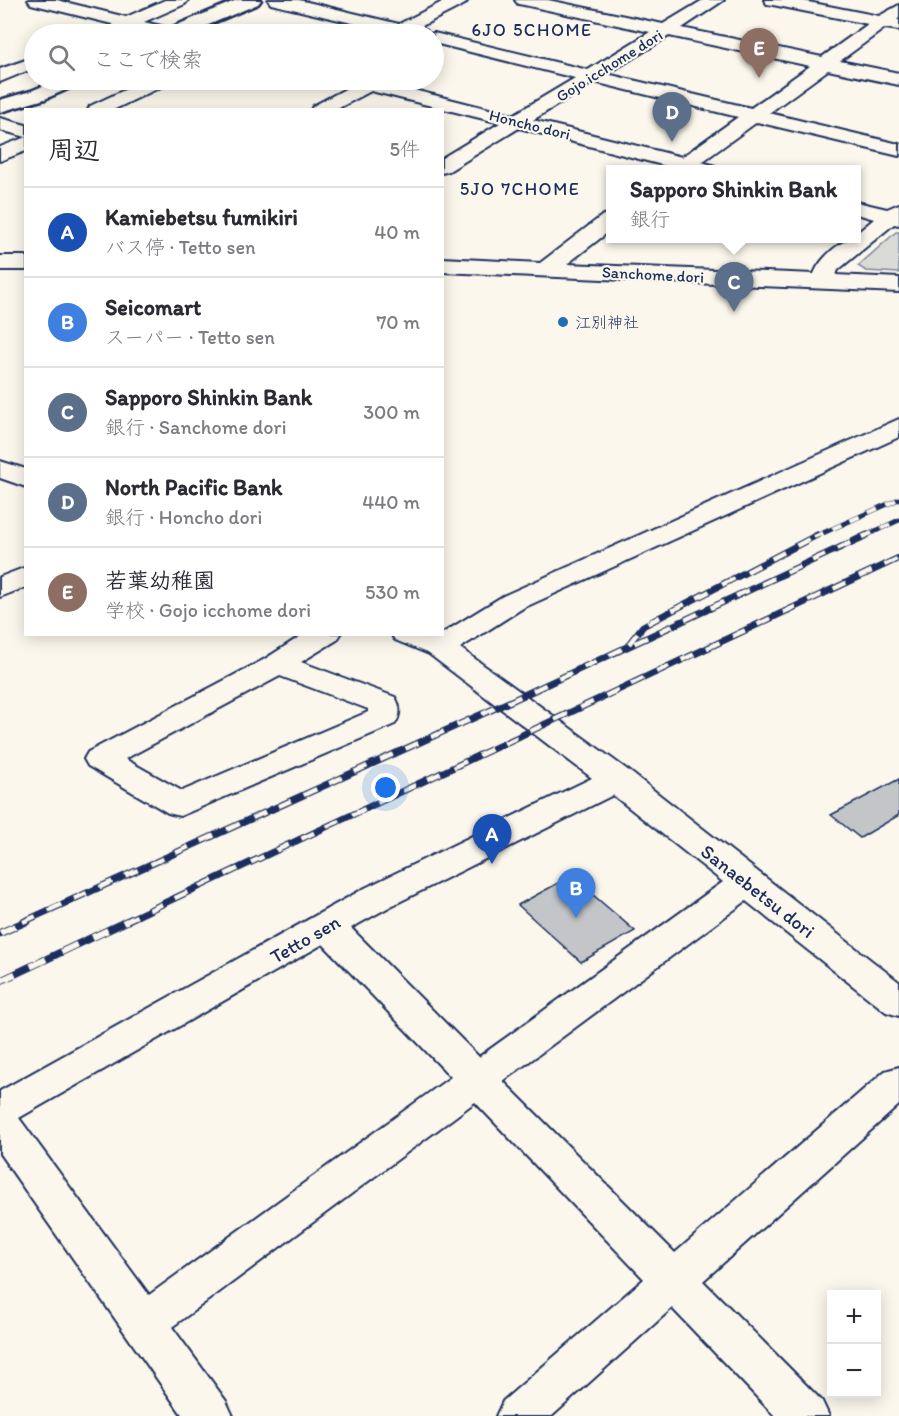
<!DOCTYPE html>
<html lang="ja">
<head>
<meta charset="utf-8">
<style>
  :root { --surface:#fff; --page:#f2f2f3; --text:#2b2b33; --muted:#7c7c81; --line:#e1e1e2; --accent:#1f6fb2 }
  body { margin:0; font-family:Itim,"Klee One",sans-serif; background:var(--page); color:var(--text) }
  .controls { position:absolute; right:18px; bottom:18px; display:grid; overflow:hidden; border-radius:0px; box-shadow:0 3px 15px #0003 }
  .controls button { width:54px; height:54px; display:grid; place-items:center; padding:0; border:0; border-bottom:2px solid var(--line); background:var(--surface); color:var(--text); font:30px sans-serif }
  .you { position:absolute; left:386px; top:788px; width:21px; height:21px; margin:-15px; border:4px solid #fff; border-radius:50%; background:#1a73e8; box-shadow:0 0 0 9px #1a73e833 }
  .badge { display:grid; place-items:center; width:39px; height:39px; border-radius:50%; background:var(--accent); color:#fff; font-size:20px; font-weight:700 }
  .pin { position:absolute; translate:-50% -50px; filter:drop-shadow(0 2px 3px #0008) }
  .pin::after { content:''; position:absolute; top:32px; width:21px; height:18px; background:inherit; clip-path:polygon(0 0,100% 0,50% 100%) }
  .popup { position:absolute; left:606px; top:165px; width:255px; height:78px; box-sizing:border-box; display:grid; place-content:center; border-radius:0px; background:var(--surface); filter:drop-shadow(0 2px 4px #0005); font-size:20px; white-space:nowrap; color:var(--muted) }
  .popup b { font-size:22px; color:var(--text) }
  .popup::after { content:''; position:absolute; left:50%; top:100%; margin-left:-12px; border:12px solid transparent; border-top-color:var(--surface) }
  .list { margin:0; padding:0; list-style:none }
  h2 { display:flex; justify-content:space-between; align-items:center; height:78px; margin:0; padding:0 24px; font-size:26px }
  h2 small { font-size:20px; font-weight:400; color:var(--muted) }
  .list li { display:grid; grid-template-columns:39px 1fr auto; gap:18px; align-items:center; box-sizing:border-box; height:90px; padding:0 24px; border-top:2px solid var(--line) }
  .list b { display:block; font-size:22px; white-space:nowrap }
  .list p { margin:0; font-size:20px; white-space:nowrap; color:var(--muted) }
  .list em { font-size:20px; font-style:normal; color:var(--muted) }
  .icon { flex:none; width:33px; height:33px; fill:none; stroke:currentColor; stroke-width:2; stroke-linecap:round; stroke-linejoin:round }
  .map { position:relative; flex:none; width:899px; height:1416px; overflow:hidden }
  .search { position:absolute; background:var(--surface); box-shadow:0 3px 15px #0003; left:24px; top:24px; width:420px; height:66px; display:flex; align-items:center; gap:15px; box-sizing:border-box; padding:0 21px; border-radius:33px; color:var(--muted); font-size:22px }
  .panel { position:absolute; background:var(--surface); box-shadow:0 3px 15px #0003; left:24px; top:108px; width:420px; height:528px; border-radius:0px }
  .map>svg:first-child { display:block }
  .green { fill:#dadad7; stroke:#7a849a; stroke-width:1.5 }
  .building { fill:#c3c5c9; stroke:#1b2f5e; stroke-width:1.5 }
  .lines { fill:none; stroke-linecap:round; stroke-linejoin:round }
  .minor-casing { stroke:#1b2f5e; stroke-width:4 }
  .highway-casing { stroke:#1b2f5e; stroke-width:5 }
  .minor { fill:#fbf7ec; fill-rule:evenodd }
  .highway { fill:#fbf7ec; fill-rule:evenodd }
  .rail-far2-casing { stroke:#1b2f5e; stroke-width:5 }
  .rail-far1-casing { stroke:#1b2f5e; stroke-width:7 }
  .rail-casing { stroke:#1b2f5e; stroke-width:8 }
  .rail-far2 { stroke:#fbf7ec; stroke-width:4; stroke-dasharray:10; stroke-linecap:butt }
  .rail-far1 { stroke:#fbf7ec; stroke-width:4.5; stroke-dasharray:14; stroke-linecap:butt }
  .rail { stroke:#fbf7ec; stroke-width:6; stroke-dasharray:17; stroke-linecap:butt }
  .poi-dot { fill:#1f6fb2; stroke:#fbf7ec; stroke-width:2 }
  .labels { text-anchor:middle; stroke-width:4.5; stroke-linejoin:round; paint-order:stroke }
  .far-street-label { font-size:16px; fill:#1b2f5e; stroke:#fbf7ec }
  .far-poi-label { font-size:16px; fill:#1b2f5e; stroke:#fbf7ec; text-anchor:start }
  .far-neighbourhood-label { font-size:18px; letter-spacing:1.5px; fill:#1b2f5e; stroke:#fbf7ec }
  .street-label { font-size:20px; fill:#1b2f5e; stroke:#fbf7ec }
</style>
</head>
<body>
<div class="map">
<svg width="899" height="1416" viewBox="0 0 899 1416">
  <rect width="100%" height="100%" fill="#fbf7ec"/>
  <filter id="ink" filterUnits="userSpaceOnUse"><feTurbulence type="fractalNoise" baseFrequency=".0167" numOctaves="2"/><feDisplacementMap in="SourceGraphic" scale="12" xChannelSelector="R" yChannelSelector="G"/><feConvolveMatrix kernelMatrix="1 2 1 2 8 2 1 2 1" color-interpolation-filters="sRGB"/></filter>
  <g filter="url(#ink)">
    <path class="green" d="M 896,232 L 899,232 L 899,273 L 866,271 L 858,266 Z"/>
    <g class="building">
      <path d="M 899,779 L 899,815 L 860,838 L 831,815 Z"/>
      <path d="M 571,876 L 635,931 L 581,962 L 518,905 Z"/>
    </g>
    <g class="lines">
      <defs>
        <g id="minor">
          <path d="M 28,0 L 57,0 L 126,17 L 165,0 L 188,0 L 185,4 L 144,22 L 178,30 L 181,34 C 162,34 150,32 133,29 C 126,28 121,31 114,30 L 112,24 L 31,4 Z"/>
          <path d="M 268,0 L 299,0 L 399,24 L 446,0 L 468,0 L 465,4 L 418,28 L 426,30 L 429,34 L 434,33 L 588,70 L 650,32 L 524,5 L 518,4 L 515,0 L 548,0 L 663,24 L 703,0 L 724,0 L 682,28 L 822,57 L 868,24 L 773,5 L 767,4 L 764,0 L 798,0 L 879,16 L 899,5 L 899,18 L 897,20 L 899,20 L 899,30 L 885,28 L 840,61 L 899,73 L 899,85 L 828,70 L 769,113 L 899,144 L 899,156 L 757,122 L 702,162 L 715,166 L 718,170 L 668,170 L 670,167 L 519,128 L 449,171 L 442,173 L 442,158 L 500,123 L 371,91 L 335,110 L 311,110 L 313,106 L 351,86 L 344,84 L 342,80 L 374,80 L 513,115 L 575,78 L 434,43 L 434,34 L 384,34 L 386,31 L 271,4 ZM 669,36 L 810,66 L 751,108 L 607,74 ZM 594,82 L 738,117 L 682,157 L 533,120 Z"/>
          <path d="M 34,57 L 34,68 L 0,82 L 0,69 Z"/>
          <path d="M 146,80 L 169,80 L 167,84 L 113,110 L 88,110 L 90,106 Z"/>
          <path d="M 0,118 L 26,125 L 26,137 L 0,130 Z"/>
          <path d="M 26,137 L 26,151 L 0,161 L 0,147 Z"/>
          <path d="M 857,202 L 887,209 L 899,204 L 899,225 L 894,224 L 838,270 L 836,275 L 899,278 L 899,292 L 442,272 L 442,258 L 540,263 L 603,215 L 611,214 L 611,230 L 567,264 L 814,274 C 819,260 841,238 857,238 L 857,233 L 874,219 L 857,214 Z"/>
          <rect x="0" y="256" width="26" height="14"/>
          <path d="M 899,419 L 899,437 L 523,608 L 460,648 L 629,771 L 899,982 L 899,1016 L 886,1012 L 746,901 L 503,1081 L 675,1253 L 885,1071 L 899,1067 L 899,1105 L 703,1281 L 822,1401 L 829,1416 L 775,1416 L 672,1308 L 552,1416 L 496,1416 L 503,1401 L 644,1279 L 475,1102 L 172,1327 L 226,1401 L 233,1416 L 183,1416 L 0,1154 L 0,1091 L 365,888 L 592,778 L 429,654 L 395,640 L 391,634 L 438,636 L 503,596 ZM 613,795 L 723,882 L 479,1057 L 351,928 L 391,906 ZM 323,944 L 451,1077 L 149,1295 L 19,1118 Z"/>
          <path d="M 0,461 L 26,469 L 26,487 L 0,478 Z"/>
          <path d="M 26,567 L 26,587 L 0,597 L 0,577 Z"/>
          <path d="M 304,634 L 341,634 L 337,640 L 301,662 L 395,697 C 401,707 401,715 395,724 L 180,816 L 168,813 L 88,766 L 84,759 L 88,752 L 265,659 ZM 280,676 L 368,709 L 368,712 L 182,791 L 125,759 Z"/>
        </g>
        <g id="highway">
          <path d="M 237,0 L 261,0 L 258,4 L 187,34 L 163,34 L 165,30 Z"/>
          <path d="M 57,80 L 82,80 L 79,84 L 45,99 L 0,112 L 0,100 L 31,91 Z"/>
        </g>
      </defs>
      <use href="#minor" class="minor-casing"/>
      <use href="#highway" class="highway-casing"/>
      <use href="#minor" class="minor"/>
      <use href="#highway" class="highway"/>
      <defs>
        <g id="rail-far2">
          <path d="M 814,537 L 899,499"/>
          <path d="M 863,537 L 899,520"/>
        </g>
        <g id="rail-far1">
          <path d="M 629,644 L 643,626 L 817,535"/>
          <path d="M 23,922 L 511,701 L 867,535"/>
          <path d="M 124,922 L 899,558"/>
        </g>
        <g id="rail">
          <path d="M 0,933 L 27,921"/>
          <path d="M 0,981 L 127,921"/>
        </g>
      </defs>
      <use href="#rail-far2" class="rail-far2-casing"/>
      <use href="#rail-far1" class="rail-far1-casing"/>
      <use href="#rail" class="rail-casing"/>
      <use href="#rail-far2" class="rail-far2"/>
      <use href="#rail-far1" class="rail-far1"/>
      <use href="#rail" class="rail"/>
    </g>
  </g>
  <circle class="poi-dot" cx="563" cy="322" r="6"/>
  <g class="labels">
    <g class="far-street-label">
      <text transform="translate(609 65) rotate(-32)" y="6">Gojo icchome dori</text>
      <text transform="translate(530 124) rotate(14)" y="6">Honcho dori</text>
      <text transform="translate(653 274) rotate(3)" y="6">Sanchome dori</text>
    </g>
    <g class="far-poi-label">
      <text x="575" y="328">江別神社</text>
    </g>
    <g class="far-neighbourhood-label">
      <text x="532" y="36">6JO 5CHOME</text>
      <text x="520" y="195">5JO 7CHOME</text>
    </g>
    <g class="street-label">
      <text transform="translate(758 891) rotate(38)" y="7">Sanaebetsu dori</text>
      <text transform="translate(305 939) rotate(-30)" y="7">Tetto sen</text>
    </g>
  </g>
</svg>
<div class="controls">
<button>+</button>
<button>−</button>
</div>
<div class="you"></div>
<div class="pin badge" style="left:492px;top:864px;background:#1a4fb4">A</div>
<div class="pin badge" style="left:576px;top:918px;background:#3f7fe0">B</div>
<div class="pin badge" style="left:734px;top:312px;background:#5c6f8a">C</div>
<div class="popup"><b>Sapporo Shinkin Bank</b>銀行</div>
<div class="pin badge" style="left:672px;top:142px;background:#5c6f8a">D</div>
<div class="pin badge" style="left:759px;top:78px;background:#8d6e63">E</div>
<div class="search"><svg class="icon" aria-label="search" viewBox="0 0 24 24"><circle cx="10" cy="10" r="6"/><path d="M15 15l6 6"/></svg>ここで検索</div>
<section class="panel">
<h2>周辺<small>5件</small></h2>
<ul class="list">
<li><span class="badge" style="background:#1a4fb4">A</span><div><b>Kamiebetsu fumikiri</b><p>バス停 · Tetto sen</p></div><em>40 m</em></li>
<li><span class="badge" style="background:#3f7fe0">B</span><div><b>Seicomart</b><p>スーパー · Tetto sen</p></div><em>70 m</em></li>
<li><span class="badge" style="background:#5c6f8a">C</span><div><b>Sapporo Shinkin Bank</b><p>銀行 · Sanchome dori</p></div><em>300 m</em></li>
<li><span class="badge" style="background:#5c6f8a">D</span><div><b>North Pacific Bank</b><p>銀行 · Honcho dori</p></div><em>440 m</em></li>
<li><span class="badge" style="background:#8d6e63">E</span><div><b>若葉幼稚園</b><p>学校 · Gojo icchome dori</p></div><em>530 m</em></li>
</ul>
</section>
</div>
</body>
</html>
